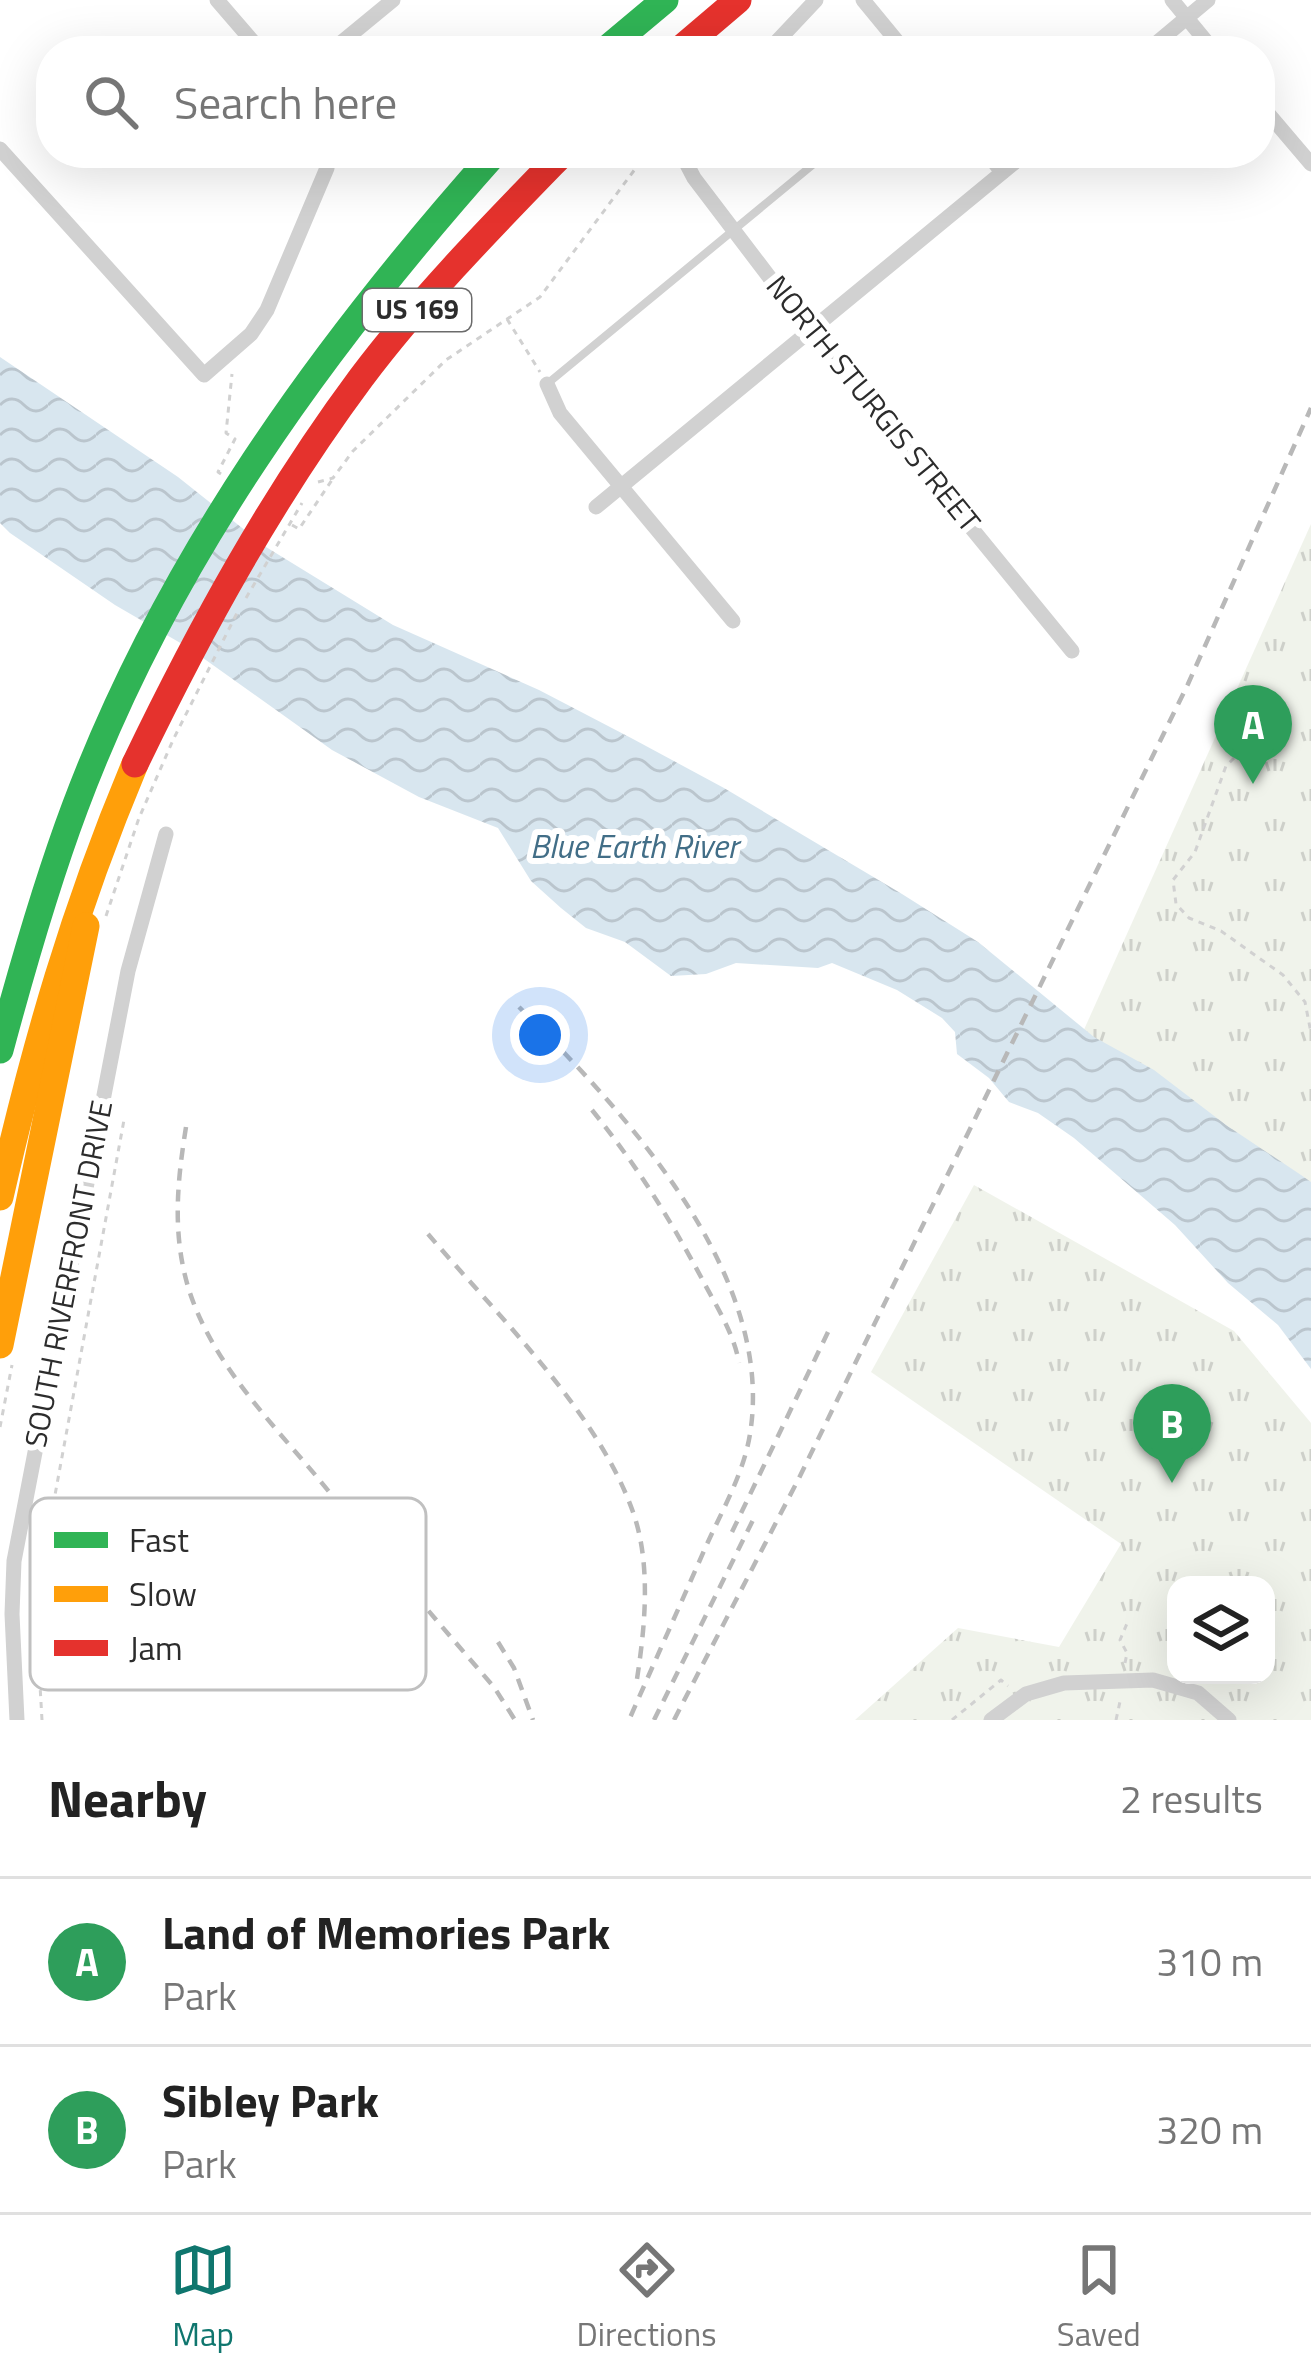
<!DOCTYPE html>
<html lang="en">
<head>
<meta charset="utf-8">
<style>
  :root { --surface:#fff; --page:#f2f2f2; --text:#222; --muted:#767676; --line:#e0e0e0; --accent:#0f766e }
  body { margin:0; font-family:"Titillium Web",sans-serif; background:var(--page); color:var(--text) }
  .controls { position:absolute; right:36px; bottom:36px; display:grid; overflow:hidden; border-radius:24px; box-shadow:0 12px 48px #0002 }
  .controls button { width:108px; height:108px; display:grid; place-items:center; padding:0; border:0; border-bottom:3px solid var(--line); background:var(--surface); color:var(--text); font:60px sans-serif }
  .you { position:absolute; left:540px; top:1035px; width:42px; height:42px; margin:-30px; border:9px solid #fff; border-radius:50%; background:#1a73e8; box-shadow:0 0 0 18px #1a73e833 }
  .badge { display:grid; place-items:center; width:78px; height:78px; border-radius:50%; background:var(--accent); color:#fff; font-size:39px; font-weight:700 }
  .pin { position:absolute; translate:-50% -99px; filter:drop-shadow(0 3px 6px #0008) }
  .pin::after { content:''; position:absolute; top:63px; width:42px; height:36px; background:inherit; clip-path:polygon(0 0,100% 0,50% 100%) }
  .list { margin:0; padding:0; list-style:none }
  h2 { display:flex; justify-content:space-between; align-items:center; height:156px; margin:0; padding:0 48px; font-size:51px }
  h2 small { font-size:39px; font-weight:400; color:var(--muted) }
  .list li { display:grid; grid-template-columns:78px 1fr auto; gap:36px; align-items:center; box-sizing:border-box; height:168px; padding:0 48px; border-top:3px solid var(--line) }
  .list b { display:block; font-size:45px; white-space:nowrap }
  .list p { margin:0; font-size:39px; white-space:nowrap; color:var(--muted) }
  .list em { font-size:39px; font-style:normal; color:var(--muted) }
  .icon { flex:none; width:66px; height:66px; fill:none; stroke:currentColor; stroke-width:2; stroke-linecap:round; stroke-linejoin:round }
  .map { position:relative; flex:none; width:1311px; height:1720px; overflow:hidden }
  .search { position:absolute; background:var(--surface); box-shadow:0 12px 48px #0002; left:36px; right:36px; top:36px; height:132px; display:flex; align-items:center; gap:30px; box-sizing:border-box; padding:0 42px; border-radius:48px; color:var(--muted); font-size:45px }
  .sheet { height:492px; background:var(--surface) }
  nav { display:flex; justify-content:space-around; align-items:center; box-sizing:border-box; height:168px; border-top:3px solid var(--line); background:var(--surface); font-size:33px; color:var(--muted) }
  nav a { display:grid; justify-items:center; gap:6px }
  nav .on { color:var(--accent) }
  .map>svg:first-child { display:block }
  .grass { fill:url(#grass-tufts); fill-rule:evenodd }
  .water { fill:url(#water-waves) }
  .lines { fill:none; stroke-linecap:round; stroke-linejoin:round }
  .path { stroke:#d1d1d1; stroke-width:3; stroke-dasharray:6 6; stroke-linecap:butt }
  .lane { stroke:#d1d1d1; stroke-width:8 }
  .street { stroke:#d1d1d1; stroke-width:15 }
  .fast { stroke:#30b455; stroke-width:27 }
  .slow { stroke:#ff9f0a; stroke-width:27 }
  .jam { stroke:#e5322d; stroke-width:27 }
  .rail { stroke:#b8b8b8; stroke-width:4.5; stroke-dasharray:12 9; stroke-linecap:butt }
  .labels { text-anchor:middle; stroke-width:12; stroke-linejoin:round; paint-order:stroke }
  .shield { fill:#fff; stroke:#6b6b6b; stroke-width:3 }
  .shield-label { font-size:27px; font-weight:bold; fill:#2c2c2c }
  .street-label { font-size:30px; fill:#2c2c2c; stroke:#fff }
  .water-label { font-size:33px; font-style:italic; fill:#426e87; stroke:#fff }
  .key { fill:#fff; stroke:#c0c0c0; stroke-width:3 }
  .key-label { font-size:33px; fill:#2c2c2c }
</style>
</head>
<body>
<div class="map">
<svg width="1311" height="1720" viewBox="0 0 1311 1720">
  <defs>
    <pattern id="grass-tufts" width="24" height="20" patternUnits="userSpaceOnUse" patternTransform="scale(3)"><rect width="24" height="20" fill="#f0f3eb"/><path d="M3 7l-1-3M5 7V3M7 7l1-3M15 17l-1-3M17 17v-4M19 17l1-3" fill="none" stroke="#ced0ca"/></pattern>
    <pattern id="water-waves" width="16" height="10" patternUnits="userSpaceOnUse" patternTransform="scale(3)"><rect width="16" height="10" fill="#d8e6ef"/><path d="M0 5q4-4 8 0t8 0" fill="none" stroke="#bac5cd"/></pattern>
  </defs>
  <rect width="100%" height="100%" fill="#fff"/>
  <g class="grass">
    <path d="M 1311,524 L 1311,1218 L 1078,1043 Z"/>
    <path d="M 974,1185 L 1234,1331 L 1311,1423 L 1311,1720 L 855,1720 L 958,1628 L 1059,1647 L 1121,1544 L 871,1372 ZM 1176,1585 L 1266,1585 L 1266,1675 L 1176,1675 Z"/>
  </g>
  <path class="water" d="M 0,357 L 178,477 L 266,547 L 393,625 L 539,690 L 633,739 L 724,788 L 902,894 L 978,942 L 1094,1037 L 1154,1070 L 1226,1125 L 1301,1175 L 1311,1182 L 1311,1369 L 1278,1325 L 1228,1283 L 1175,1225 L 1074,1138 L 1038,1113 L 1009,1102 L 989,1078 L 957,1054 L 955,1032 L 942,1018 L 897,990 L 832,963 L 818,968 L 736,963 L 706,974 L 671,976 L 625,942 L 586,928 L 561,908 L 531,881 L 498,828 L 419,797 L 332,750 L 189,648 L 115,605 L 10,533 L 0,523 Z"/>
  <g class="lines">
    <g class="path">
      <path d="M 743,51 L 756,39"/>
      <path d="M 507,319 L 540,372"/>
      <path d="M 221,474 L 218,472 L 235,439 L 226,433 L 232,374"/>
      <path d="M 318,482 L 333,478 L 353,451 L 446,360 L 540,297 L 647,153"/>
      <path d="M 292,525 L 299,529 L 332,480"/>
      <path d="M 246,598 L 302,503"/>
      <path d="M 1251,741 L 1226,766 L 1195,852 L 1173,880 L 1176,904 L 1189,918 L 1221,931 L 1283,975 L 1305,1002 L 1311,1033"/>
      <path d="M 106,916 L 139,818 L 173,740 L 238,611"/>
      <path d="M 0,1427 L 12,1365"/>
      <path d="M 1125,1663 L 1127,1653 L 1120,1640 L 1128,1621"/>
      <path d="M 42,1720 L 37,1633 L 41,1571 L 124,1120"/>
      <path d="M 952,1720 L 1001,1680 L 1008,1686"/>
      <path d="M 1116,1720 L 1121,1697"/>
    </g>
    <path class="lane" d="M 547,384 L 827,153"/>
    <g class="street">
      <path d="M 217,0 L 261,51"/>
      <path d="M 863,0 L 905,51"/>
      <path d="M 1172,0 L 1214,51"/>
      <path d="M 331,51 L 393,0"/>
      <path d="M 768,51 L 816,0"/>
      <path d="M 1147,51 L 1208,0"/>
      <path d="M 1260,104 L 1311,164"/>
      <path d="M 0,149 L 204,375 L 251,334 L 267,310 L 327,168 L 329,153"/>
      <path d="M 681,153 L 694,178 L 811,332 L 1072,651"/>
      <path d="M 987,153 L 1002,172"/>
      <path d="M 547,384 L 560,413 L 733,621"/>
      <path d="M 596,507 L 1026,153"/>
      <path d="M 17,1720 L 12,1614 L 14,1561 L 128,971 L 166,834"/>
      <path d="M 991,1720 L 1026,1694 L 1064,1683 L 1153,1680 L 1198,1693 L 1229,1720"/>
    </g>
    <g class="fast">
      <path d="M 604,51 L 665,0"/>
      <path d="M 0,1050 C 22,968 45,887 75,807 C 167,561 322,347 495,153"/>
    </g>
    <g class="slow">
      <path d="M 0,1197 C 35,1044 74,909 135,764"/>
      <path d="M 0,1345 L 86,926"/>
    </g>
    <g class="jam">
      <path d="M 678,51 L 738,0"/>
      <path d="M 135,764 C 200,629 271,499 361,378 C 422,297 493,225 563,153"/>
    </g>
    <g class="rail">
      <path d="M 519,1007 C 624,1111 776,1274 750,1434 C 744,1472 723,1509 707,1544 C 681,1603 655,1661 629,1720"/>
      <path d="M 592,1110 C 637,1166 667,1214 701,1277 C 715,1304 734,1333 739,1363"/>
      <path d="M 186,1127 C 177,1183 172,1235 189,1290 C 212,1362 269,1420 317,1477 C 375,1548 434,1618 494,1687 L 515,1720"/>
      <path d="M 428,1234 C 497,1315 600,1414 634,1515 C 651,1566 645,1627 637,1679"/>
      <path d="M 732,1532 L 828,1332"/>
      <path d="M 498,1642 L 514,1668 L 533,1720"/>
      <path d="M 654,1720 L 754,1518"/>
      <path d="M 674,1720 L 799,1478 L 1188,684 L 1311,408"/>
    </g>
  </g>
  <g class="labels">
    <rect class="shield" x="363" y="289" width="108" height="42" rx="9"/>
    <g class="shield-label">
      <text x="417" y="319">US 169</text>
    </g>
    <g class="street-label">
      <text transform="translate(873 404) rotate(51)" y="10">NORTH STURGIS STREET</text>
      <text transform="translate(69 1274) rotate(-79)" y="10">SOUTH RIVERFRONT DRIVE</text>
    </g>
    <g class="water-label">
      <text x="634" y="858">Blue Earth River</text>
    </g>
  </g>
  <rect x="30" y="1498" width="396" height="192" rx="18" class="key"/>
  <rect x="54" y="1532" width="54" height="16" fill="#30b455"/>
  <rect x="54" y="1586" width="54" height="16" fill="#ff9f0a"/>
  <rect x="54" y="1640" width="54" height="16" fill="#e5322d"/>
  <g class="key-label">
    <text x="129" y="1552">Fast</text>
    <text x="129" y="1606">Slow</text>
    <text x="129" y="1660">Jam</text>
  </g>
</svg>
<div class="controls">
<button><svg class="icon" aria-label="layers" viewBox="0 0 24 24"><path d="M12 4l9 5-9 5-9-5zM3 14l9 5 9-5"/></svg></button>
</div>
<div class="you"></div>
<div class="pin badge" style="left:1253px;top:784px;background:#2e9e5b">A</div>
<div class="pin badge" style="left:1172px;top:1483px;background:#2e9e5b">B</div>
<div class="search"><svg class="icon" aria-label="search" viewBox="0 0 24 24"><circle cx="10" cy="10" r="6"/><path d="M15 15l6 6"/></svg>Search here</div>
</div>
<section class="sheet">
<h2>Nearby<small>2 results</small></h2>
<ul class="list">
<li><span class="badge" style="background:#2e9e5b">A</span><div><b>Land of Memories Park</b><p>Park</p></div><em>310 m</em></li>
<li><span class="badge" style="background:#2e9e5b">B</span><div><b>Sibley Park</b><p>Park</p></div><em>320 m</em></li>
</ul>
</section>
<nav>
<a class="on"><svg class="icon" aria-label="map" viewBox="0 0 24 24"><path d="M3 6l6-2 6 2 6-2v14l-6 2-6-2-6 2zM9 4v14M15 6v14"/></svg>Map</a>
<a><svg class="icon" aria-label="directions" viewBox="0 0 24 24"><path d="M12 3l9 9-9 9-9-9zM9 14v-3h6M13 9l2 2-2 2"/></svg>Directions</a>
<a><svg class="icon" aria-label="saved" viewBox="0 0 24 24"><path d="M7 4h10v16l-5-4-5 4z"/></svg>Saved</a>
</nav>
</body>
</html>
